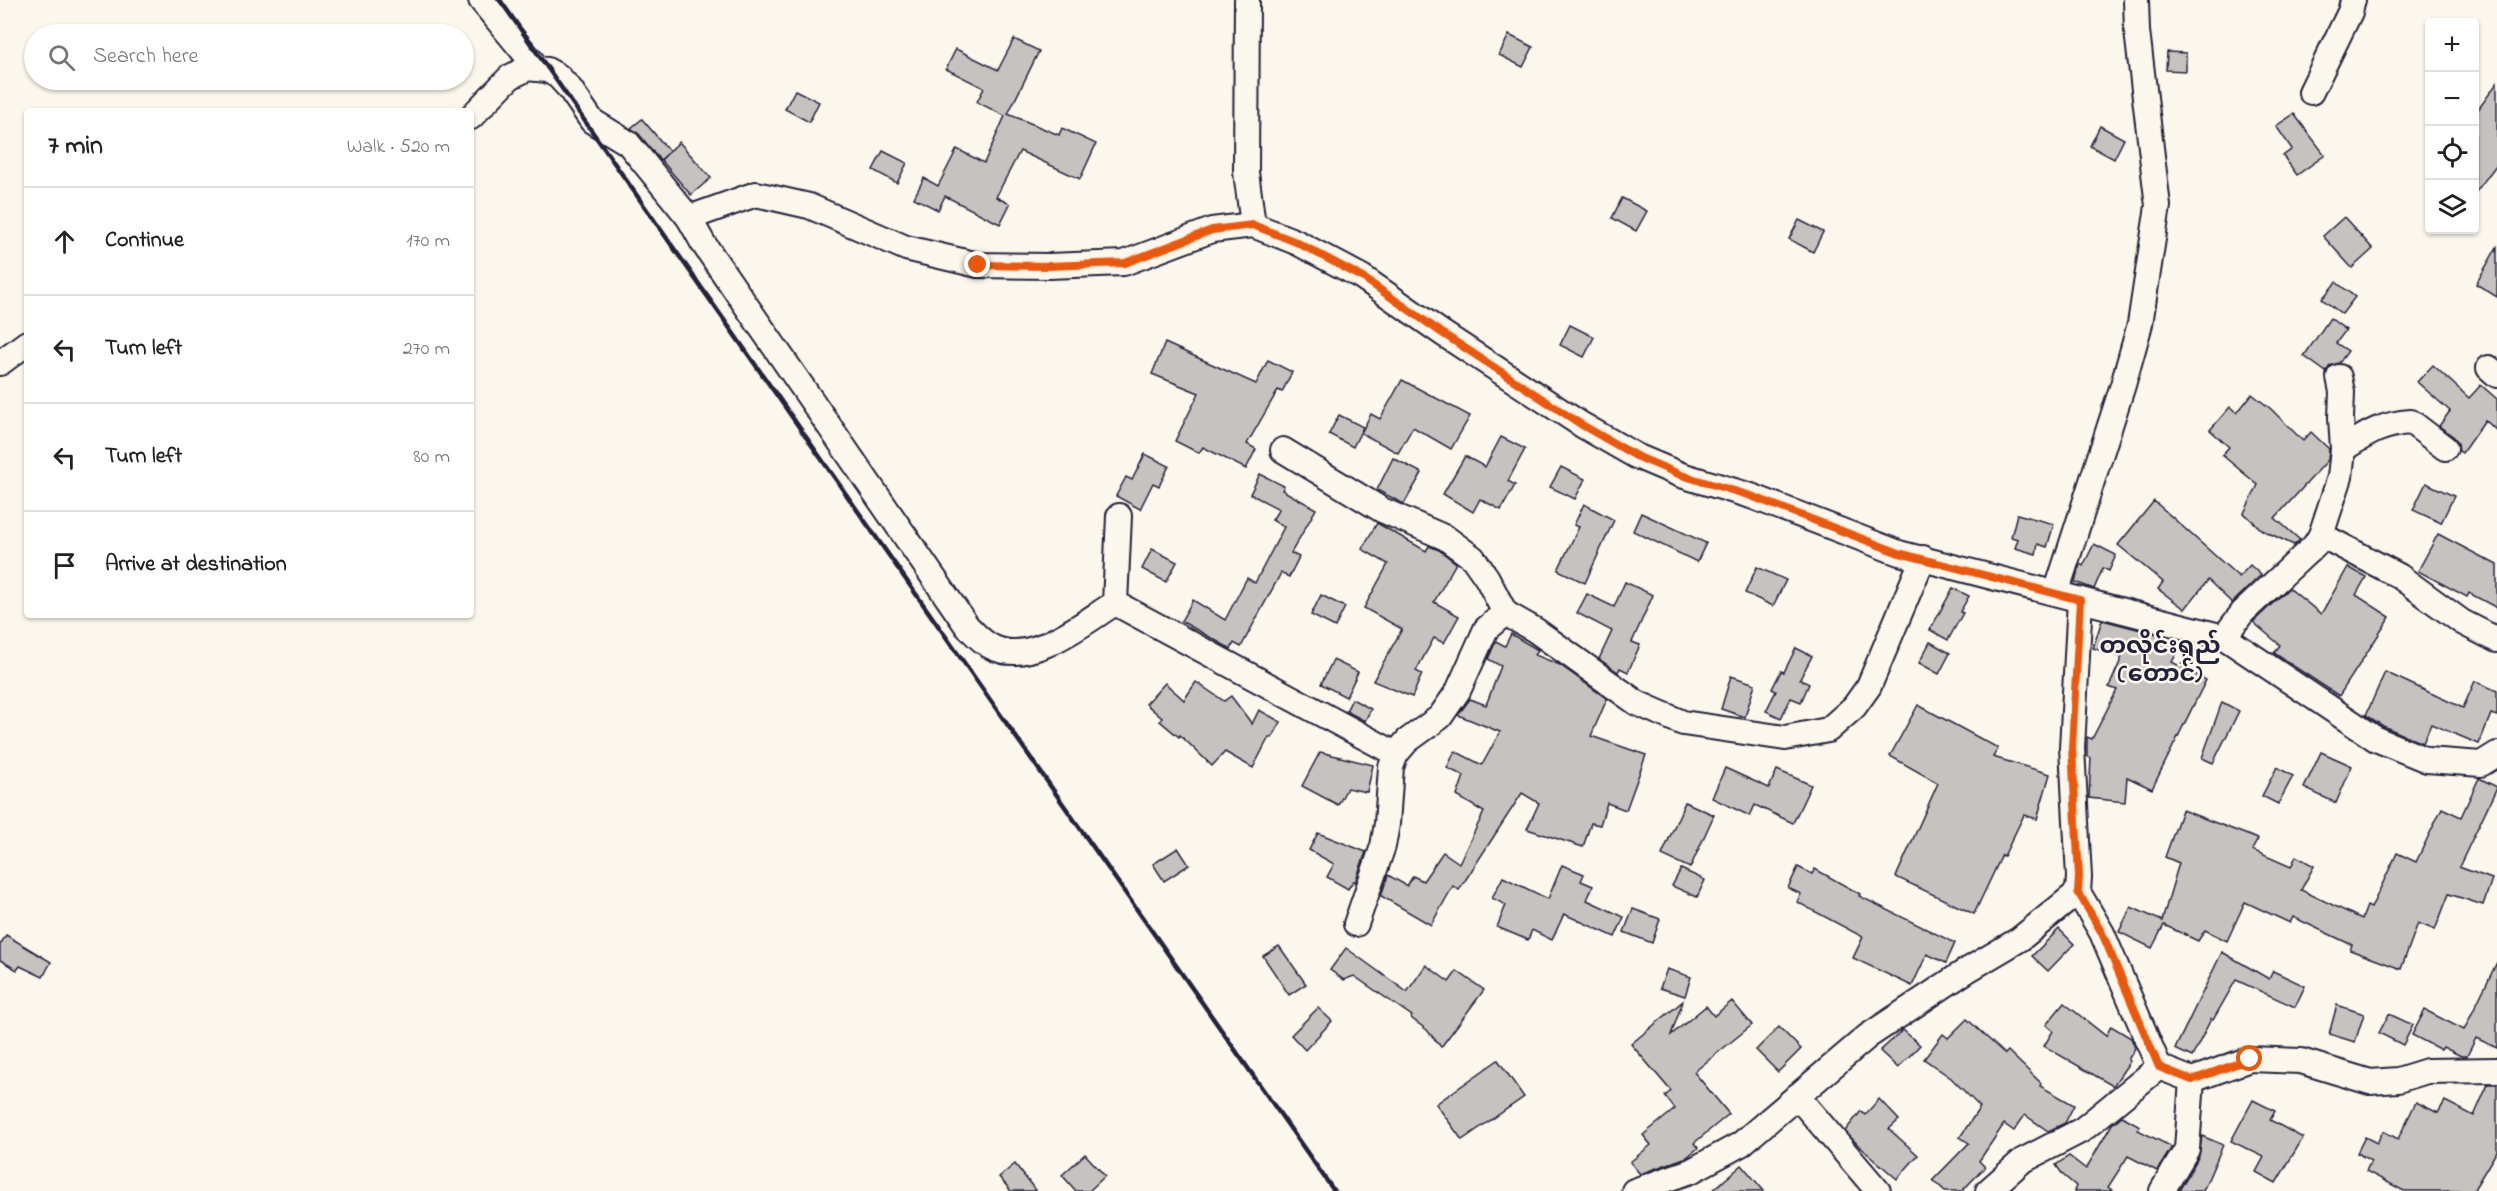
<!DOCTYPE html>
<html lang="en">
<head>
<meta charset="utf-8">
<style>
  :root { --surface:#fff; --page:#f6f6f6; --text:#222; --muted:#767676; --line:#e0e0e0 }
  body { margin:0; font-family:"Indie Flower","Noto Sans Myanmar",sans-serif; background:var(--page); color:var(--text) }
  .controls { position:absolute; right:18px; top:18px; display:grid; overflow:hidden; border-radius:6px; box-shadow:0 2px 4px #0004 }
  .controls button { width:54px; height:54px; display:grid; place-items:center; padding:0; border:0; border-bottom:2px solid var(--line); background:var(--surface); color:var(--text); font:30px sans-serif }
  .stop { position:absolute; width:18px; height:18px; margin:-14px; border:4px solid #ea580c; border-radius:50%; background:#fff }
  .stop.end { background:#ea580c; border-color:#fff; box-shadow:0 2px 6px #0008 }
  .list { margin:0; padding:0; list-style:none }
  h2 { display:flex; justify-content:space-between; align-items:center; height:78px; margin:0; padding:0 24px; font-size:26px }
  h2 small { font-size:20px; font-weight:400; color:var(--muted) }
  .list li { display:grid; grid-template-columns:39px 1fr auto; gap:18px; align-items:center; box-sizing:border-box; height:108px; padding:0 24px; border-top:2px solid var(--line) }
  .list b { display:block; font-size:22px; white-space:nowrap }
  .list em { font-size:20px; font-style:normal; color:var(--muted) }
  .icon { flex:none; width:33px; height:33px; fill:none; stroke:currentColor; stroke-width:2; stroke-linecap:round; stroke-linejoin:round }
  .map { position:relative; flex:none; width:2497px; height:1191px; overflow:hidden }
  .search { position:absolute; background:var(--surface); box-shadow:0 2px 4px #0004; left:24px; top:24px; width:450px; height:66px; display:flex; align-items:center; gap:15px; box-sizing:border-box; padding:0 21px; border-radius:33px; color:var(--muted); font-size:22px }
  .panel { position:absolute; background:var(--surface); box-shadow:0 2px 4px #0004; left:24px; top:108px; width:450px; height:510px; border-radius:6px }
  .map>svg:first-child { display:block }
  .building { fill:#c6c2c0; stroke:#22223b; stroke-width:1.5 }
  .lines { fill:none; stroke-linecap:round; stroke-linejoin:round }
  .minor-casing { stroke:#22223b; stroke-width:28 }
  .minor { stroke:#fbf7ec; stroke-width:24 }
  .rail { stroke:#22223b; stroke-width:4.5 }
  .route { stroke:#ea580c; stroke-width:8 }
  .labels { text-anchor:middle; stroke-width:5; stroke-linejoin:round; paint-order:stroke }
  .quarter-label { font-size:24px; font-weight:bold; fill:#22223b; stroke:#fbf7ec }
</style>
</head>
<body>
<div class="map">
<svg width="2497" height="1191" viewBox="0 0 2497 1191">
  <rect width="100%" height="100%" fill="#fbf7ec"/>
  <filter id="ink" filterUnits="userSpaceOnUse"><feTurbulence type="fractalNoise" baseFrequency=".0167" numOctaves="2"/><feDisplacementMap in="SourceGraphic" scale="12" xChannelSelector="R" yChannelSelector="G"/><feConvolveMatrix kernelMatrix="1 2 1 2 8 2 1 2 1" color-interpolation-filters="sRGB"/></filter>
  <g filter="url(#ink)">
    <g class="building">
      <path d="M 1509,35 L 1533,47 L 1523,67 L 1499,55 Z"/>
      <path d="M 1014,39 L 1039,51 L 1008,114 L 1059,135 L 1062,128 L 1096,144 L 1080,179 L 1020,151 L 996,197 L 1010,204 L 1000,224 L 945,196 L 938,210 L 914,198 L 924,178 L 938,186 L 957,149 L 984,163 L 1005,116 L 977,102 L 984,88 L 946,69 L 956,49 L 998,70 Z"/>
      <path d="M 2167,52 L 2186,53 L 2186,71 L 2166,70 Z"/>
      <path d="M 2497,83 L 2497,164 L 2475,193 L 2475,114 Z"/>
      <path d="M 795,90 L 819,102 L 809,122 L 785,109 Z"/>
      <path d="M 2294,114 L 2325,155 L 2297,175 L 2283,156 L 2292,149 L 2276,126 Z"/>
      <path d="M 642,119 L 670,152 L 660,160 L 639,134 L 631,128 Z"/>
      <path d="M 2100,126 L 2124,139 L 2114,159 L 2090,146 Z"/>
      <path d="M 679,142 L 711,178 L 691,195 L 661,160 Z"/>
      <path d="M 883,151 L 907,163 L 897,183 L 873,170 Z"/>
      <path d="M 1622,198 L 1647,211 L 1636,231 L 1612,218 Z"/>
      <path d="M 2344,217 L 2373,249 L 2352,268 L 2323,236 Z"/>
      <path d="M 1799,220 L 1823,232 L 1813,252 L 1789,239 Z"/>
      <path d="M 2497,247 L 2497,297 L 2476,284 Z"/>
      <path d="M 2336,282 L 2355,297 L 2342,314 L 2322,299 Z"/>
      <path d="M 2330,318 L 2346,330 L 2336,343 L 2348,351 L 2339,363 L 2330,366 L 2326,372 L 2304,356 Z"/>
      <path d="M 1570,325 L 1594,337 L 1584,357 L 1560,345 Z"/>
      <path d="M 1165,343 L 1256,384 L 1268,360 L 1292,372 L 1282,392 L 1278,390 L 1247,444 L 1256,449 L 1246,469 L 1203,447 L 1199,453 L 1175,441 L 1199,393 L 1152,374 Z"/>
      <path d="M 2433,365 L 2469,398 L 2481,385 L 2497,399 L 2497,431 L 2485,420 L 2462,453 L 2459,451 L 2458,443 L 2454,437 L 2439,426 L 2450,411 L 2417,382 Z"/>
      <path d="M 1402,380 L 1470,416 L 1451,449 L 1413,427 L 1398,453 L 1361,433 L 1371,414 L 1380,419 Z"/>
      <path d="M 2252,394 L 2271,409 L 2303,441 L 2311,432 L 2329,449 L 2328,460 L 2275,518 L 2300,540 L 2294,545 L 2262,530 L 2244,513 L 2258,485 L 2222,455 L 2229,447 L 2210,430 L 2230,407 L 2237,413 Z"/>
      <path d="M 1339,415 L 1363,427 L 1353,447 L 1329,434 Z"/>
      <path d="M 1501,437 L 1525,449 L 1508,481 L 1515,485 L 1501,510 L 1480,499 L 1473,512 L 1443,494 L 1465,456 L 1485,467 Z"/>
      <path d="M 1145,454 L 1169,466 L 1159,486 L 1153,483 L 1140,509 L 1116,496 L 1126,477 L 1132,480 Z"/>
      <path d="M 1393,458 L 1422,473 L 1404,504 L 1377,490 Z"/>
      <path d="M 1561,467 L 1585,479 L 1575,499 L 1550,487 Z"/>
      <path d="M 1260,474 L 1284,486 L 1282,490 L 1316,509 L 1291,553 L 1299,557 L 1289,577 L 1281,573 L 1241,647 L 1234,643 L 1231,649 L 1181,621 L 1193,600 L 1225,620 L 1247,578 L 1255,583 L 1284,527 L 1272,520 L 1279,509 L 1250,494 Z"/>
      <path d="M 2426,483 L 2454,496 L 2441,523 L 2413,510 Z"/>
      <path d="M 2154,501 L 2239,577 L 2250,565 L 2261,575 L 2232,603 L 2208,580 L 2185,609 L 2158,589 L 2163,582 L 2118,545 Z"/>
      <path d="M 1584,504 L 1614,520 L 1585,583 L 1558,570 L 1579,527 L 1574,525 Z"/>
      <path d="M 1641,513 L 1706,543 L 1697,562 L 1633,531 Z"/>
      <path d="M 2017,514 L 2054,524 L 2047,547 L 2038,544 L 2036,554 L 2015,548 L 2018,539 L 2011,537 Z"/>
      <path d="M 1377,523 L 1426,551 L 1429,546 L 1439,550 L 1456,563 L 1434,602 L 1459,616 L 1444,643 L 1434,638 L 1416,671 L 1422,674 L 1412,697 L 1373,681 L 1402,629 L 1364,608 L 1388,564 L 1362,549 Z"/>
      <path d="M 2438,534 L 2497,565 L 2497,608 L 2469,593 L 2467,597 L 2418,571 Z"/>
      <path d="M 2094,544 L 2116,555 L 2109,571 L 2103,568 L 2094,589 L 2075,582 L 2080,564 L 2083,566 Z"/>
      <path d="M 1152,549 L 1177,562 L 1166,582 L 1142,569 Z"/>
      <path d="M 1757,567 L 1786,580 L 1773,606 L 1745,593 Z"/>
      <path d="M 2348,567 L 2366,577 L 2356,595 L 2390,617 L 2339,696 L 2274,653 L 2280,645 L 2253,622 L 2289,588 L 2321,614 Z"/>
      <path d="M 1625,582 L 1653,595 L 1632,642 L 1640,645 L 1628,672 L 1620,668 L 1618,672 L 1599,659 L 1612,631 L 1577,613 L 1587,594 L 1614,607 Z"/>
      <path d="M 1953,588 L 1969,596 L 1960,612 L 1963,613 L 1948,640 L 1930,630 Z"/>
      <path d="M 1321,595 L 1345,607 L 1335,627 L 1311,615 Z"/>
      <path d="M 2102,620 L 2184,641 L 2172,662 L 2206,680 L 2152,789 L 2127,777 L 2125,802 L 2089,798 L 2091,758 L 2087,756 L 2087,737 L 2092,739 L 2117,690 L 2109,687 L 2122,657 L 2093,648 Z"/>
      <path d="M 1511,634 L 1538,650 L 1535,655 L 1560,665 L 1607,699 L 1591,736 L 1646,755 L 1626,810 L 1607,803 L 1600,825 L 1591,823 L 1583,847 L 1527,829 L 1539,803 L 1522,793 L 1459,890 L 1453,886 L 1431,925 L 1381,896 L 1388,875 L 1407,886 L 1413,876 L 1423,881 L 1443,852 L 1459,863 L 1484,812 L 1457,796 L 1464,776 L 1447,768 L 1455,751 L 1482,765 L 1500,732 L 1458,715 L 1470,699 L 1486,705 L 1501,666 L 1488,659 L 1496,641 L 1505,646 Z"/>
      <path d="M 1930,642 L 1950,653 L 1939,674 L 1919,663 Z"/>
      <path d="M 1796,648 L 1812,656 L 1800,679 L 1809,684 L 1801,702 L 1791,698 L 1781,718 L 1766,711 L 1776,691 L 1772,689 L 1781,671 L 1784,672 Z"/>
      <path d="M 1333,660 L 1358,672 L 1346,697 L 1321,684 Z"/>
      <path d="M 2385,672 L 2463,708 L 2475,681 L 2497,691 L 2497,716 L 2491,714 L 2479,744 L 2431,724 L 2423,743 L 2383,726 L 2366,715 Z"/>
      <path d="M 1731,676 L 1755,684 L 1745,717 L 1721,709 Z"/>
      <path d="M 1196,682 L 1224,701 L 1231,696 L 1252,724 L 1259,710 L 1281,722 L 1272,738 L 1269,737 L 1253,768 L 1225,752 L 1212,766 L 1180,735 L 1179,737 L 1160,721 L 1162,718 L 1146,704 L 1165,683 L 1184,700 Z"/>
      <path d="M 1352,699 L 1371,709 L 1365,721 L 1346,711 Z"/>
      <path d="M 2222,702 L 2239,711 L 2213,763 L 2202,758 Z"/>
      <path d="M 1918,705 L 1998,748 L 1993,757 L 2050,774 L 2037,819 L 2024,815 L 2004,856 L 2002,855 L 1974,914 L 1896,877 L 1938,783 L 1890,756 Z"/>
      <path d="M 1320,752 L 1373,765 L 1367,792 L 1347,788 L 1338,805 L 1302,786 Z"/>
      <path d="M 2321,752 L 2352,766 L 2336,803 L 2304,788 Z"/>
      <path d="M 2277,767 L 2293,776 L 2278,804 L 2262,796 Z"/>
      <path d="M 1725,768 L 1769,788 L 1777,770 L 1811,785 L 1793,823 L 1755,805 L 1750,816 L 1712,798 Z"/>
      <path d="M 2479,778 L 2497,787 L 2459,867 L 2492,879 L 2483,905 L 2449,894 L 2435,930 L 2418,923 L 2401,969 L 2350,950 L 2352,945 L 2293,917 L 2290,923 L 2245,902 L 2227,941 L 2205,930 L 2198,941 L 2164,925 L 2152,948 L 2119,932 L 2131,907 L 2162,921 L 2179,863 L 2165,857 L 2182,810 L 2258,839 L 2252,850 L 2291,867 L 2296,856 L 2314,866 L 2301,890 L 2362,919 L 2367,906 L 2371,908 L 2397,853 L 2416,862 L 2442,808 L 2461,817 Z"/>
      <path d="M 1685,802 L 1714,815 L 1690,868 L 1662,855 Z"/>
      <path d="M 1318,833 L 1366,852 L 1355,882 L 1353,881 L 1348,889 L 1327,877 L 1334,864 L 1309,850 Z"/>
      <path d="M 1178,848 L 1189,865 L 1164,881 L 1153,864 Z"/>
      <path d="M 1562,865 L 1584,874 L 1581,881 L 1593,886 L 1587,900 L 1624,917 L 1615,937 L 1564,914 L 1552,940 L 1532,930 L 1528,940 L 1497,927 L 1506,905 L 1492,898 L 1503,877 L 1548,899 Z"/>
      <path d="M 1798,867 L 1812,874 L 1815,869 L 1860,894 L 1859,896 L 1955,943 L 1946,963 L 1927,954 L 1912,986 L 1853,958 L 1863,937 L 1797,902 L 1801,894 L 1788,888 Z"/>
      <path d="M 1681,869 L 1705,880 L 1697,897 L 1672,886 Z"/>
      <path d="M 1633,909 L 1660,919 L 1652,943 L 1624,932 Z"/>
      <path d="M 2059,929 L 2074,944 L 2048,971 L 2032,956 Z"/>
      <path d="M 6,935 L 51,962 L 43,977 L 20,966 L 17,970 L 0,960 L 0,945 Z"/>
      <path d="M 1279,946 L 1306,984 L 1289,995 L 1263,956 Z"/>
      <path d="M 1346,948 L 1407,992 L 1426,965 L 1449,982 L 1457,971 L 1484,990 L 1441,1047 L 1427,1030 L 1411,1018 L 1412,1016 L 1354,976 L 1344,980 L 1330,970 Z"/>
      <path d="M 2222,952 L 2269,979 L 2273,971 L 2305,986 L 2295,1007 L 2236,980 L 2213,1020 L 2211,1019 L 2192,1057 L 2175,1049 Z"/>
      <path d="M 2497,962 L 2497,1048 L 2476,1038 L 2467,1056 L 2461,1056 L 2443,1047 L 2441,1050 L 2412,1035 L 2425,1010 L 2464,1030 Z"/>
      <path d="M 1667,969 L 1691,977 L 1685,996 L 1660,988 Z"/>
      <path d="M 1683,1001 L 1671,1035 L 1706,1006 L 1714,1016 L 1732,1001 L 1752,1025 L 1694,1072 L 1729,1114 L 1694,1143 L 1698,1148 L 1687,1157 L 1640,1174 L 1630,1162 L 1651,1145 L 1643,1135 L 1675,1109 L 1665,1096 L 1671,1091 L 1631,1044 Z"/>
      <path d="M 2064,1003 L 2106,1036 L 2111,1026 L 2131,1038 L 2135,1048 L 2128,1060 L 2130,1061 L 2113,1086 L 2044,1046 L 2053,1031 L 2046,1025 Z"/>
      <path d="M 2337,1005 L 2364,1014 L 2355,1042 L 2329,1034 Z"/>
      <path d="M 1318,1008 L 1332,1021 L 1305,1050 L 1291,1035 Z"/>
      <path d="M 2389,1014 L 2413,1025 L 2403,1045 L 2379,1033 Z"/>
      <path d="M 1967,1019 L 2005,1054 L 2008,1051 L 2041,1083 L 2040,1086 L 2074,1105 L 2065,1123 L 2048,1131 L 2025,1115 L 2014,1131 L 2004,1124 L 1979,1161 L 1985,1167 L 1962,1191 L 1945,1191 L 1933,1180 L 1969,1143 L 1960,1137 L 1980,1107 L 1951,1078 L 1924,1059 L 1943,1034 L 1948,1038 Z"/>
      <path d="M 1779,1027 L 1801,1049 L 1778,1072 L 1756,1050 Z"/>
      <path d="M 1903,1030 L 1920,1045 L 1898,1068 L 1880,1051 Z"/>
      <path d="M 1498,1060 L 1524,1097 L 1462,1140 L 1436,1104 Z"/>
      <path d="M 2488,1084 L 2497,1084 L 2497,1151 L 2473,1191 L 2404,1191 L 2366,1171 L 2371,1161 L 2357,1153 L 2365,1137 L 2377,1143 L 2383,1131 L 2398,1139 L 2416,1102 L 2438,1113 L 2445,1101 L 2474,1116 Z"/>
      <path d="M 1879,1099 L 1899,1120 L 1889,1129 L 1918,1155 L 1897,1179 L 1859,1146 L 1845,1131 L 1861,1111 L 1865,1115 Z"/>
      <path d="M 2253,1100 L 2275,1111 L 2270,1120 L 2303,1138 L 2276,1183 L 2256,1172 L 2264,1157 L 2231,1141 Z"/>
      <path d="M 2122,1116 L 2140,1126 L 2138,1130 L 2172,1147 L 2157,1171 L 2128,1156 L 2108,1187 L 2113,1191 L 2074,1191 L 2076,1186 L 2063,1175 L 2056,1165 L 2069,1156 L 2086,1169 L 2112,1124 Z"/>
      <path d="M 2202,1136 L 2223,1145 L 2203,1191 L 2179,1191 L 2199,1156 Z"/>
      <path d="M 1085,1154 L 1105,1176 L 1089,1191 L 1076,1191 L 1062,1175 Z"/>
      <path d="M 1015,1164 L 1036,1191 L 1011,1191 L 999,1177 Z"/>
      <path d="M 1742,1165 L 1764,1191 L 1712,1191 Z"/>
    </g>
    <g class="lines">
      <defs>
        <g id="minor">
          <path d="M 481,0 L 538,69"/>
          <path d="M 1247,0 L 1246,172 L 1253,225"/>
          <path d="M 2311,92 L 2350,12 L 2353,0"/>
          <path d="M 471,117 L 510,77 L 528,68 L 547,70 L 558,76 L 570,89 L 592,121 L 628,143 L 689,218 L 703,243 L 967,626 C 974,633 983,643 992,647 C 1030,667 1083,623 1115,603 L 1396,754"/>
          <path d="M 689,218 L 756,194 L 809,206 L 906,248 L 978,265 L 1049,266 L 1124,263 L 1212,230 L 1253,225 L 1296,242 L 1362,277 L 1442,333 L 1582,425 L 1636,456 L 1681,475 L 1751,496 L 1899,553 L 2224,637 L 2243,612 L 2315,545 L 2321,535 L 2399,576 L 2462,622 L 2497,640"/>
          <path d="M 0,363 L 27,343"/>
          <path d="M 2489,368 L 2497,375"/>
          <path d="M 2343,449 C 2367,434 2381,424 2411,422 L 2445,448"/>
          <path d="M 1283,450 L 1382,510 L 1446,538 L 1473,558 L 1487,578 L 1505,613"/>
          <path d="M 2321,535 L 2340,477 L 2343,449 L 2341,418 L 2342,392 L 2339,377"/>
          <path d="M 2056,593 L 2123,385 L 2140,324 L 2158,206 L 2137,31 L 2136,0"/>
          <path d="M 2080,600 L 2072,748 L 2079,877 L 2078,892 L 2102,933 L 2159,1067 L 2192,1080 L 2187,1149 L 2162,1191"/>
          <path d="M 1115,603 L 1119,516"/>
          <path d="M 2224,637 L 2376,739 L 2427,760 L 2481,764 L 2497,754"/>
          <path d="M 1356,924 L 1383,846 L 1387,824 L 1391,767 L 1396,754 L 1407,741 L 1440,717 L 1458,691 L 1486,629 L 1505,613 L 1535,630 L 1637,703 L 1683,723 L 1785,738 L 1828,730 L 1854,707 L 1869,686 L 1923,558"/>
          <path d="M 2192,1080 L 2250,1059 L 2301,1061 L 2370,1082 L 2398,1080 L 2427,1071 L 2497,1070"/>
          <path d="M 1797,1096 L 1878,1191"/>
          <path d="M 1634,1191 L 1691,1171 L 1741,1144 L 1868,1036 L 1966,971 L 2020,939 L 2078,892"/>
          <path d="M 1988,1191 L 2022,1161 L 2082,1130 L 2159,1067"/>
        </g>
      </defs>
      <use href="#minor" class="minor-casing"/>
      <use href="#minor" class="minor"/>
      <path class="rail" d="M 500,0 L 1334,1191"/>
    </g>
  </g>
  <g class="lines" filter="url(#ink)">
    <path class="route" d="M 978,265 L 1049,266 L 1125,263 L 1212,230 L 1253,225 L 1296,242 L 1362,277 L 1442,333 L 1582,425 L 1636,456 L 1681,475 L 1751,496 L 1899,553 L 2080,600 L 2072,748 L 2079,877 L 2078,892 L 2102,933 L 2159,1067 L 2192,1080 L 2250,1059"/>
  </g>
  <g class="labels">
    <g class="quarter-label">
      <text x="2160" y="653">တလိုင်းရှည်<tspan x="2160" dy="28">(တောင်)</tspan></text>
    </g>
  </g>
</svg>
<div class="controls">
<button>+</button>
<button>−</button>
<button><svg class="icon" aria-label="locate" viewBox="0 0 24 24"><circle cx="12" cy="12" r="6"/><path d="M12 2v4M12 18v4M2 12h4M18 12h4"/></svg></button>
<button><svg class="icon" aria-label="layers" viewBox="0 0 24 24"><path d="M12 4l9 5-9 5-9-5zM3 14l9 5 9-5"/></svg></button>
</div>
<div class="stop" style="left:2250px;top:1059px"></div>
<div class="stop end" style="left:978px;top:265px"></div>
<div class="search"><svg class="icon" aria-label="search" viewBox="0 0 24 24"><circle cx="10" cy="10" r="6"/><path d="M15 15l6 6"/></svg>Search here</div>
<section class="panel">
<h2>7 min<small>Walk · 520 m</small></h2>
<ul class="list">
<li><svg class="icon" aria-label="ahead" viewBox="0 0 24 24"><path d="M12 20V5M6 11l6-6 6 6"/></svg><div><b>Continue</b></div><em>170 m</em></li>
<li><svg class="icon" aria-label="left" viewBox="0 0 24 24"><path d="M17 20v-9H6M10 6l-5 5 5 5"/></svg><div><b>Turn left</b></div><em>270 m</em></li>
<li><svg class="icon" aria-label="left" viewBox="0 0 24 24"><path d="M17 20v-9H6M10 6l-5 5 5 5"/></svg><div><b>Turn left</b></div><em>80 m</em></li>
<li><svg class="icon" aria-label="arrive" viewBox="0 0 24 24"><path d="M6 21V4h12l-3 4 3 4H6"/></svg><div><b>Arrive at destination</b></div></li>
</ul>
</section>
</div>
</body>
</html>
